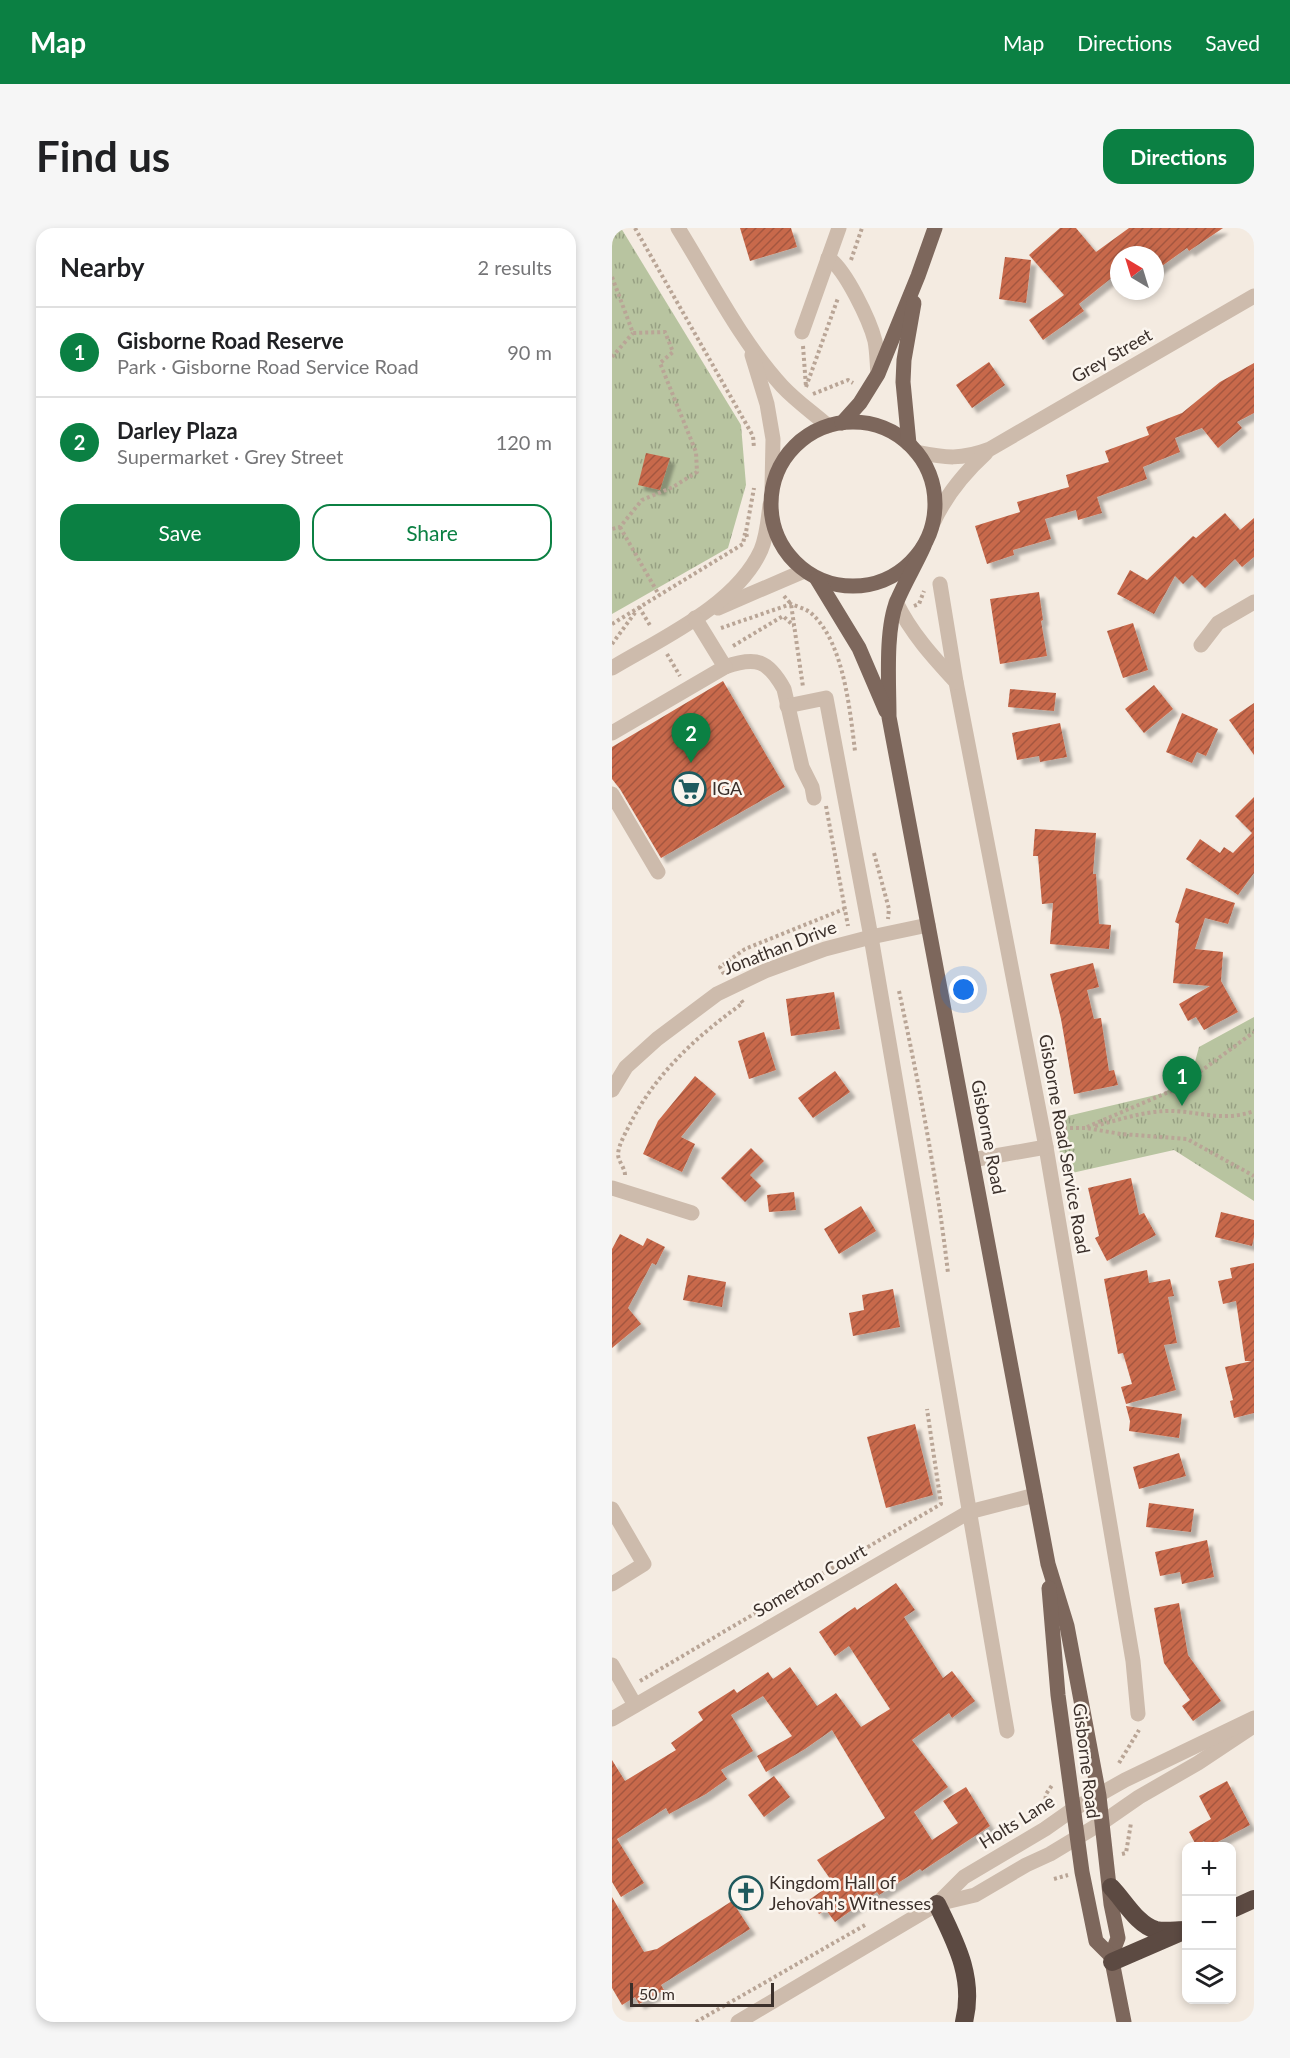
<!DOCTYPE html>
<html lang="en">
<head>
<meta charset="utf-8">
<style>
  :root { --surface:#fff; --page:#f6f6f6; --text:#202124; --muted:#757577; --line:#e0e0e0; --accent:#0b8043 }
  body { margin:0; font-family:Lato,sans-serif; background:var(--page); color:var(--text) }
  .controls { position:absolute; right:18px; bottom:18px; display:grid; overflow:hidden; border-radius:12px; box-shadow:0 3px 9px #0003 }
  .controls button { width:54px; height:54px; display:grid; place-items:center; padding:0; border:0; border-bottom:2px solid var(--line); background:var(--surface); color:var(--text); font:30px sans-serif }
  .compass { position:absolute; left:498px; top:18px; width:54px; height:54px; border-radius:50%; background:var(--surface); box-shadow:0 3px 9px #0003; rotate:322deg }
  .scale { position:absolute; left:18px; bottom:15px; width:144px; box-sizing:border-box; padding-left:6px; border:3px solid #3b302b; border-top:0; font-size:16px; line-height:21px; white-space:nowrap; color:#3b302b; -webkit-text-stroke:4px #fbf5ee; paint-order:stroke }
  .you { position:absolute; left:352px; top:762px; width:21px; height:21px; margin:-15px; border:4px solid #fff; border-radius:50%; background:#1a73e8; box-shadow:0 0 0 9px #1a73e833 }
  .badge { display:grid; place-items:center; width:39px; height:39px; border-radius:50%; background:var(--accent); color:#fff; font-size:20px; font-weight:700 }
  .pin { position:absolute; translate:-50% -50px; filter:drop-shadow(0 2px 3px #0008) }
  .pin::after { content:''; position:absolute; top:32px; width:21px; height:18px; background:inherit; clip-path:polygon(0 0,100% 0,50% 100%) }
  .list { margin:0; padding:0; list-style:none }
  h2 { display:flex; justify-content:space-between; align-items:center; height:78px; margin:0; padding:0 24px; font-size:26px }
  h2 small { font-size:20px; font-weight:400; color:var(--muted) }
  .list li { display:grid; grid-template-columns:39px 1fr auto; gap:18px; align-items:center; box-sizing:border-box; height:90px; padding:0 24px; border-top:2px solid var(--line) }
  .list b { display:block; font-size:22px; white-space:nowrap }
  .list p { margin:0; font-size:20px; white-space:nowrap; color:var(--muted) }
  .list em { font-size:20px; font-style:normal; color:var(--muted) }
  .actions { display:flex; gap:12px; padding:18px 24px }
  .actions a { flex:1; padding:14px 0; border:2px solid var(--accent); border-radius:18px; text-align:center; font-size:21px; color:var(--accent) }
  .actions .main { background:var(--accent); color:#fff }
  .icon { flex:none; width:33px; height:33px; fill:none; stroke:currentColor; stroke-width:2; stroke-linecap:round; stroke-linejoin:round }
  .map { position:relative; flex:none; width:642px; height:1794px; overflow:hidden; border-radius:18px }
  header { display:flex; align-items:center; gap:36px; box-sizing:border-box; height:84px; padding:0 30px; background:var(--accent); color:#fff }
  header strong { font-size:28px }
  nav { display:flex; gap:33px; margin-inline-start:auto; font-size:21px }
  .intro { display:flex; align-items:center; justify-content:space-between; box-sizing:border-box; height:144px; padding:0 36px }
  h1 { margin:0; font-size:42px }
  .button { padding:15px 27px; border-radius:18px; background:var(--accent); color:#fff; font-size:21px; font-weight:700 }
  main { display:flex; gap:36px; padding:0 36px }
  aside { flex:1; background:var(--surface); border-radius:18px; box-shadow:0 3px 9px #0003 }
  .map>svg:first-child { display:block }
  .grass { fill:url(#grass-tufts) }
  .building { fill:url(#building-hatch); filter:url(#shadow) }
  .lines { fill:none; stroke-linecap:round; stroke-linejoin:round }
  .path { stroke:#b9a596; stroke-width:4; stroke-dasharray:3 3; stroke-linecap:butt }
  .minor { stroke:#cdbbac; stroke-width:15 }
  .major { stroke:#7d675c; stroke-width:15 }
  .highway { stroke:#5c4a42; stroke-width:18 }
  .labels { text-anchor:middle; stroke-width:5; stroke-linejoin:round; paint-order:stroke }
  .street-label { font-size:18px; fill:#3b302b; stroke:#fbf5ee }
  .poi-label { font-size:18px; fill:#3b302b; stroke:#fbf5ee; text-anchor:start }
</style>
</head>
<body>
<header>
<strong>Map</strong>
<nav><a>Map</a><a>Directions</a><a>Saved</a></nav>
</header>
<div class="intro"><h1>Find us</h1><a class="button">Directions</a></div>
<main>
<aside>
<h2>Nearby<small>2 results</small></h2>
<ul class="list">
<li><span class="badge">1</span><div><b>Gisborne Road Reserve</b><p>Park · Gisborne Road Service Road</p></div><em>90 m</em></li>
<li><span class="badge">2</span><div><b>Darley Plaza</b><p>Supermarket · Grey Street</p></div><em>120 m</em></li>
</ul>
<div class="actions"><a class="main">Save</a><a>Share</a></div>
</aside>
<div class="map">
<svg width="642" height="1794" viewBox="0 0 642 1794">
  <defs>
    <pattern id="grass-tufts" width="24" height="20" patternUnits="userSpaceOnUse" patternTransform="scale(1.5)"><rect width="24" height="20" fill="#b8c4a0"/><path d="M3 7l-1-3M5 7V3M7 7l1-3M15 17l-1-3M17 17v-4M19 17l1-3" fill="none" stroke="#97a083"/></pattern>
    <pattern id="building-hatch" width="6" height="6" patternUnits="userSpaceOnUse" patternTransform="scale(1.5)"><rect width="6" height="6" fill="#c8694b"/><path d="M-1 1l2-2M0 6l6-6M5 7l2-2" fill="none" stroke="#a4573f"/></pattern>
    <filter id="shadow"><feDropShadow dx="5.5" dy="5.5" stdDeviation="1.5" flood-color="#0004"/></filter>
  </defs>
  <rect width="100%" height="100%" fill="#f4ebe1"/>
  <g class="grass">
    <path d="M 0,0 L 9,0 L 129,197 L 134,257 L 116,320 L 0,386 Z"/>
    <path d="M 642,789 L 642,973 L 562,922 L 451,947 L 443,891 L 552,865 L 580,845 L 587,819 Z"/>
  </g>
  <g class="building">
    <path d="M 128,0 L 179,0 L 185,19 L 138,33 Z"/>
    <path d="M 448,0 L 464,0 L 484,24 L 517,0 L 611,0 L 577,23 L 575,20 L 543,43 L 543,27 L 507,27 L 507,44 L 467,76 L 472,83 L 431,112 L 417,92 L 452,67 L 417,27 Z"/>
    <path d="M 393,29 L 419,32 L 414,75 L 387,71 Z"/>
    <path d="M 377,134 L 393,157 L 360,180 L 344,157 Z"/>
    <path d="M 642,135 L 642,185 L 625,194 L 630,200 L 606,220 L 590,200 L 563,210 L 568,224 L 531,239 L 535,251 L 485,269 L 490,285 L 466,292 L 464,282 L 433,291 L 439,311 L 401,322 L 402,327 L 375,336 L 363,298 L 408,284 L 405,274 L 457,259 L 454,247 L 497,234 L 493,223 L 537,207 L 534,199 L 570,185 L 608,154 Z"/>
    <path d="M 34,225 L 58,230 L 48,262 L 26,257 Z"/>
    <path d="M 613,285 L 628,302 L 642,290 L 642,329 L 630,339 L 623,331 L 593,360 L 580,347 L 571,356 L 563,348 L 542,386 L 505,366 L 518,342 L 535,352 L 581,308 L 584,310 Z"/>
    <path d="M 427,364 L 431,392 L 429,393 L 435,428 L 388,436 L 378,371 Z"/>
    <path d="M 521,395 L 536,442 L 511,450 L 495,403 Z"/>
    <path d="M 111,453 L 173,559 L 49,630 L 8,561 L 0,551 L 0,519 Z"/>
    <path d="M 542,457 L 561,481 L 532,505 L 513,481 Z"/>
    <path d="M 398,461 L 444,465 L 442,483 L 396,479 Z"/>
    <path d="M 642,475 L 642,527 L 617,492 Z"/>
    <path d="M 570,485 L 606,501 L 594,528 L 585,524 L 580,535 L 554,524 Z"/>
    <path d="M 448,495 L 455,529 L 428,534 L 427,528 L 405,532 L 400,505 Z"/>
    <path d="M 642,569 L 642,645 L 626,667 L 574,631 L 588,611 L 608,625 L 612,619 L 621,625 L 640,605 L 623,588 Z"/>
    <path d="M 423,601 L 484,605 L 481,646 L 484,646 L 487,696 L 499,697 L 497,721 L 438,716 L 441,675 L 430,676 L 426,628 L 421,628 Z"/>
    <path d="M 574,660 L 623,675 L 616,696 L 593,690 L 583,721 L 611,724 L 609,753 L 626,784 L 592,802 L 584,789 L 576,793 L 567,776 L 598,758 L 561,755 L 567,696 L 563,694 Z"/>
    <path d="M 481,735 L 487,759 L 475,762 L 482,791 L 489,790 L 497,843 L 502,842 L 506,857 L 462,866 L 449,791 L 438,746 Z"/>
    <path d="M 222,764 L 228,801 L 179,808 L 174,771 Z"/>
    <path d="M 152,804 L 164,842 L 137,851 L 126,813 Z"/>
    <path d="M 223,843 L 238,864 L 201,890 L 186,870 Z"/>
    <path d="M 83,848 L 104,866 L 69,909 L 83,916 L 70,944 L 31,926 L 46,893 Z"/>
    <path d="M 139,920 L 152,933 L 138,947 L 149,958 L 133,974 L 109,950 Z"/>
    <path d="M 519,950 L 527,987 L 532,985 L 544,1007 L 495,1033 L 483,1010 L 487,1008 L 476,960 Z"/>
    <path d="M 182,964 L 184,982 L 157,984 L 155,967 Z"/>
    <path d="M 249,978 L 264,1003 L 227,1026 L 212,1001 Z"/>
    <path d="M 609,984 L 642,992 L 642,1009 L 640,1018 L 603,1009 Z"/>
    <path d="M 8,1006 L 31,1018 L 35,1010 L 53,1019 L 44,1037 L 40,1035 L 16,1080 L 29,1096 L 0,1120 L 0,1021 Z"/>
    <path d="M 642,1035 L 642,1185 L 622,1190 L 618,1173 L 621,1172 L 613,1139 L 640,1133 L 633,1133 L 624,1073 L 611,1076 L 606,1053 L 620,1050 L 618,1040 Z"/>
    <path d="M 535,1042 L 537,1055 L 558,1051 L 562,1068 L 556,1069 L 565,1115 L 552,1117 L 564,1162 L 514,1176 L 509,1159 L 520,1156 L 511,1125 L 506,1126 L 492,1051 Z"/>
    <path d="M 76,1047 L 114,1054 L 110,1079 L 71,1072 Z"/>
    <path d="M 281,1061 L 288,1099 L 241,1108 L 237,1085 L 252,1082 L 250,1067 Z"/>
    <path d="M 514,1178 L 570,1186 L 567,1210 L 517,1203 L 518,1193 Z"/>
    <path d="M 303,1196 L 321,1267 L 274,1280 L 255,1209 Z"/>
    <path d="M 567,1225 L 574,1248 L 527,1261 L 521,1239 Z"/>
    <path d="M 537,1275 L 582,1281 L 579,1304 L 534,1299 Z"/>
    <path d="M 595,1312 L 602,1349 L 570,1356 L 568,1344 L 548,1348 L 543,1324 Z"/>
    <path d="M 284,1355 L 303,1382 L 292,1389 L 331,1450 L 340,1443 L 363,1473 L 340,1490 L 337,1485 L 300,1512 L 336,1559 L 302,1584 L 320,1612 L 346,1595 L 331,1573 L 354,1559 L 378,1598 L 310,1643 L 308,1641 L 267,1667 L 265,1664 L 223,1694 L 214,1682 L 207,1686 L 197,1672 L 221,1655 L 205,1632 L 273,1590 L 220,1502 L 193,1521 L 154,1544 L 145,1528 L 180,1508 L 151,1468 L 119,1487 L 141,1523 L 109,1542 L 115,1551 L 94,1566 L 57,1586 L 54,1580 L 5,1611 L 32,1655 L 9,1669 L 0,1654 L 0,1532 L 13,1553 L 64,1522 L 59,1515 L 91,1492 L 86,1484 L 122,1461 L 125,1465 L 156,1444 L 161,1451 L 178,1439 L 205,1478 L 224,1465 L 249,1499 L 278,1481 L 237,1418 L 223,1428 L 207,1404 L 243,1379 L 245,1382 Z"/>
    <path d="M 567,1375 L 576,1427 L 609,1473 L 581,1493 L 570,1478 L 578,1472 L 552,1435 L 542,1380 Z"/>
    <path d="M 162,1548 L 178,1569 L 152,1589 L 136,1567 Z"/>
    <path d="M 615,1553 L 638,1597 L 598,1618 L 595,1618 L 592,1613 L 584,1617 L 577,1604 L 599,1591 L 587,1568 Z"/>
    <path d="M 0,1669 L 32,1724 L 45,1721 L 120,1673 L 138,1701 L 49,1757 L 52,1762 L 27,1776 L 23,1769 L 10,1777 L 0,1760 Z"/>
  </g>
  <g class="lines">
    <g class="path">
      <path d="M 23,0 L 141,208 L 142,220"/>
      <path d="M 239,32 L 250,0"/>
      <path d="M 0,49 L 21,105 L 53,104 L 61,124 L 48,135 L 84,224 L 85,244 L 61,259 L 30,272 L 8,299 L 0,301"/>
      <path d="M 191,118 L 194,159"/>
      <path d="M 0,129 L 21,105"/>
      <path d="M 194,159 L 226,70"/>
      <path d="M 201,166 L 236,152 L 241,155"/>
      <path d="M 8,299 L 47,367"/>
      <path d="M 135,309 L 134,304 L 142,260"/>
      <path d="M 172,368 L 179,376 L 191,459"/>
      <path d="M 302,378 L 307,376 L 312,363"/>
      <path d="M 27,379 L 39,399"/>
      <path d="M 0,396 L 131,316 L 133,305"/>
      <path d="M 109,400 L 179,376 C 186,379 195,381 200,386 C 232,415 238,483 243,523"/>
      <path d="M 0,416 L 25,382"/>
      <path d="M 121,418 L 171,388 L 182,398"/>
      <path d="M 55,426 L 68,448"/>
      <path d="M 214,578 L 236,698"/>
      <path d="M 262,625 L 277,681 L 276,691"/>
      <path d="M 112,746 L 108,739 L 133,721 L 232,681"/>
      <path d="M 287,763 C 307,856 325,950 336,1045"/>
      <path d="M 483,898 C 506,892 530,884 553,883 C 585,882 610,895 642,883"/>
      <path d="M 475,899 L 566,860 L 642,804"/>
      <path d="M 446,900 L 474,900 L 509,906 L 575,911 L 642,948"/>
      <path d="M 13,947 C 13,940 6,933 6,926 C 7,916 13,906 18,896 C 44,845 85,808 131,775 L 129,772"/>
      <path d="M 28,1453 L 329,1276 L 315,1181"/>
      <path d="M 507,1535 L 527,1502"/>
      <path d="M 432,1583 L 434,1566 L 441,1556"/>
      <path d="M 510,1626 L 514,1625 L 519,1595"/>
      <path d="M 442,1651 L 456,1647"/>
      <path d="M 84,1794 L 253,1697"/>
    </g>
    <g class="minor">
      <path d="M 66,0 C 99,53 128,112 170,158 C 184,173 200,184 216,198"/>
      <path d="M 216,30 C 233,40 258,93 263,113 C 265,123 265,135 266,146"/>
      <path d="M 190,104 L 227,0"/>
      <path d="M 140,127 L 155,176 L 161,211 L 160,260"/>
      <path d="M 304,224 C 334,230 349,232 378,221 L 642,68"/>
      <path d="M 321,295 C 334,267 351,246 374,225"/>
      <path d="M 328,356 L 344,454 L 434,919 L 521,1433 L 526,1486"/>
      <path d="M 284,374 C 299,405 321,429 344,454"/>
      <path d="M 106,380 L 192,343"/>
      <path d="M 589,417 L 606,395 L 642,374"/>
      <path d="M 113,439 C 144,428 156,432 172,461 L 190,539 L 200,559 L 202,570"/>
      <path d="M 0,440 C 50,410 124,377 149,322 C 155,308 156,292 158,277"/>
      <path d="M 175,478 L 214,470 L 259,709 L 395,1503"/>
      <path d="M 0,505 L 113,439 L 83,390"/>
      <path d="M 0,566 L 46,644"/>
      <path d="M 0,862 L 14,839 L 45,811 L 105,766 L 153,743 L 213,721 L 259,709 L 316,697"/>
      <path d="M 360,932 L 434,919"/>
      <path d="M 0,960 L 80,985"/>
      <path d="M 0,1281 L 32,1336 L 0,1356"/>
      <path d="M 0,1437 L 23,1477"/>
      <path d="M 0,1491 L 357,1284 L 423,1267"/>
      <path d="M 325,1676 L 363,1667 L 414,1637 L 438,1626 L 491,1594 L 527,1569 L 586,1535 L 640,1499"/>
      <path d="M 126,1794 L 325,1676 L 352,1649 L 433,1601 L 460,1582 L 513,1552 L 642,1490"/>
    </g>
    <g class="major">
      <circle cx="241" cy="276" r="82"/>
      <path d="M 230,195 L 248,175 L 266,146 L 306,48 L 323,0"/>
      <path d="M 297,216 L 291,154 L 292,132 L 302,75"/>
      <path d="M 312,318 C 304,336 293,354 285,373 C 273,402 277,456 277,489 L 436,1336 L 455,1398 L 487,1568 L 499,1676 L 506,1710 L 499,1728 L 512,1794"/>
      <path d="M 205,351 L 247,420 L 274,483"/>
      <path d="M 437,1360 L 446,1467 L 470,1644 L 484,1713 L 499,1728"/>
    </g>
    <g class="highway">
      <path d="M 499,1659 C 512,1672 525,1697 544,1702 C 553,1704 564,1702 574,1702"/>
      <path d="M 325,1676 C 344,1715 363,1750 352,1794"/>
      <path d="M 620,1681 L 642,1671"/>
      <path d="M 500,1734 L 567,1705"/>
    </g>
  </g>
  <defs>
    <symbol id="supermarket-ring" viewBox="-11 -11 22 22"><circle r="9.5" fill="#fbf5ee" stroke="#1f5a5e" stroke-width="1.5"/><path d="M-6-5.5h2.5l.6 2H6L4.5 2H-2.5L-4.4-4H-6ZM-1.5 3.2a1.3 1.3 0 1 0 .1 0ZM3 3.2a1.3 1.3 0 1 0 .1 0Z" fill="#1f5a5e"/></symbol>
    <symbol id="church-ring" viewBox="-11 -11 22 22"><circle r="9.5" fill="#fbf5ee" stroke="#1f5a5e" stroke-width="1.5"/><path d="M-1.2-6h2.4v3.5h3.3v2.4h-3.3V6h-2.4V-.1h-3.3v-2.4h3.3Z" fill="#1f5a5e"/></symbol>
  </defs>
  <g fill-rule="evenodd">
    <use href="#supermarket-ring" x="58" y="542" width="38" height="38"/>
    <use href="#church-ring" x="115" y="1646" width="38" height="38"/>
  </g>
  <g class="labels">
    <g class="street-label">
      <text transform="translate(500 128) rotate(-30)" y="6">Grey Street</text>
      <text transform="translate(168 720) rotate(-21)" y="6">Jonathan Drive</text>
      <text transform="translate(376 909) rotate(79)" y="6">Gisborne Road</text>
      <text transform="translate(452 916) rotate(80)" y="6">Gisborne Road Service Road</text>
      <text transform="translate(198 1353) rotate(-30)" y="6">Somerton Court</text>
      <text transform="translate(474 1533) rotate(83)" y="6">Gisborne Road</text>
      <text transform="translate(405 1594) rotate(-32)" y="6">Holts Lane</text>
    </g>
    <g class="poi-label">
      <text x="100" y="567">IGA</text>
      <text x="157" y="1661">Kingdom Hall of<tspan x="157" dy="21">Jehovah's Witnesses</tspan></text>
    </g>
  </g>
</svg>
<div class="controls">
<button>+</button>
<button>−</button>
<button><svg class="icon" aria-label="layers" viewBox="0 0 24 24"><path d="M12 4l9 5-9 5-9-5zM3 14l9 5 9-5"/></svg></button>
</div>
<svg class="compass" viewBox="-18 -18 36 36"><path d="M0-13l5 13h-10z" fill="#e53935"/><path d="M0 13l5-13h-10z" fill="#757577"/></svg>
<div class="scale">50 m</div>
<div class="you"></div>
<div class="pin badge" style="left:570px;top:878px">1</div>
<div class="pin badge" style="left:79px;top:535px">2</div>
</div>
</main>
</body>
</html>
